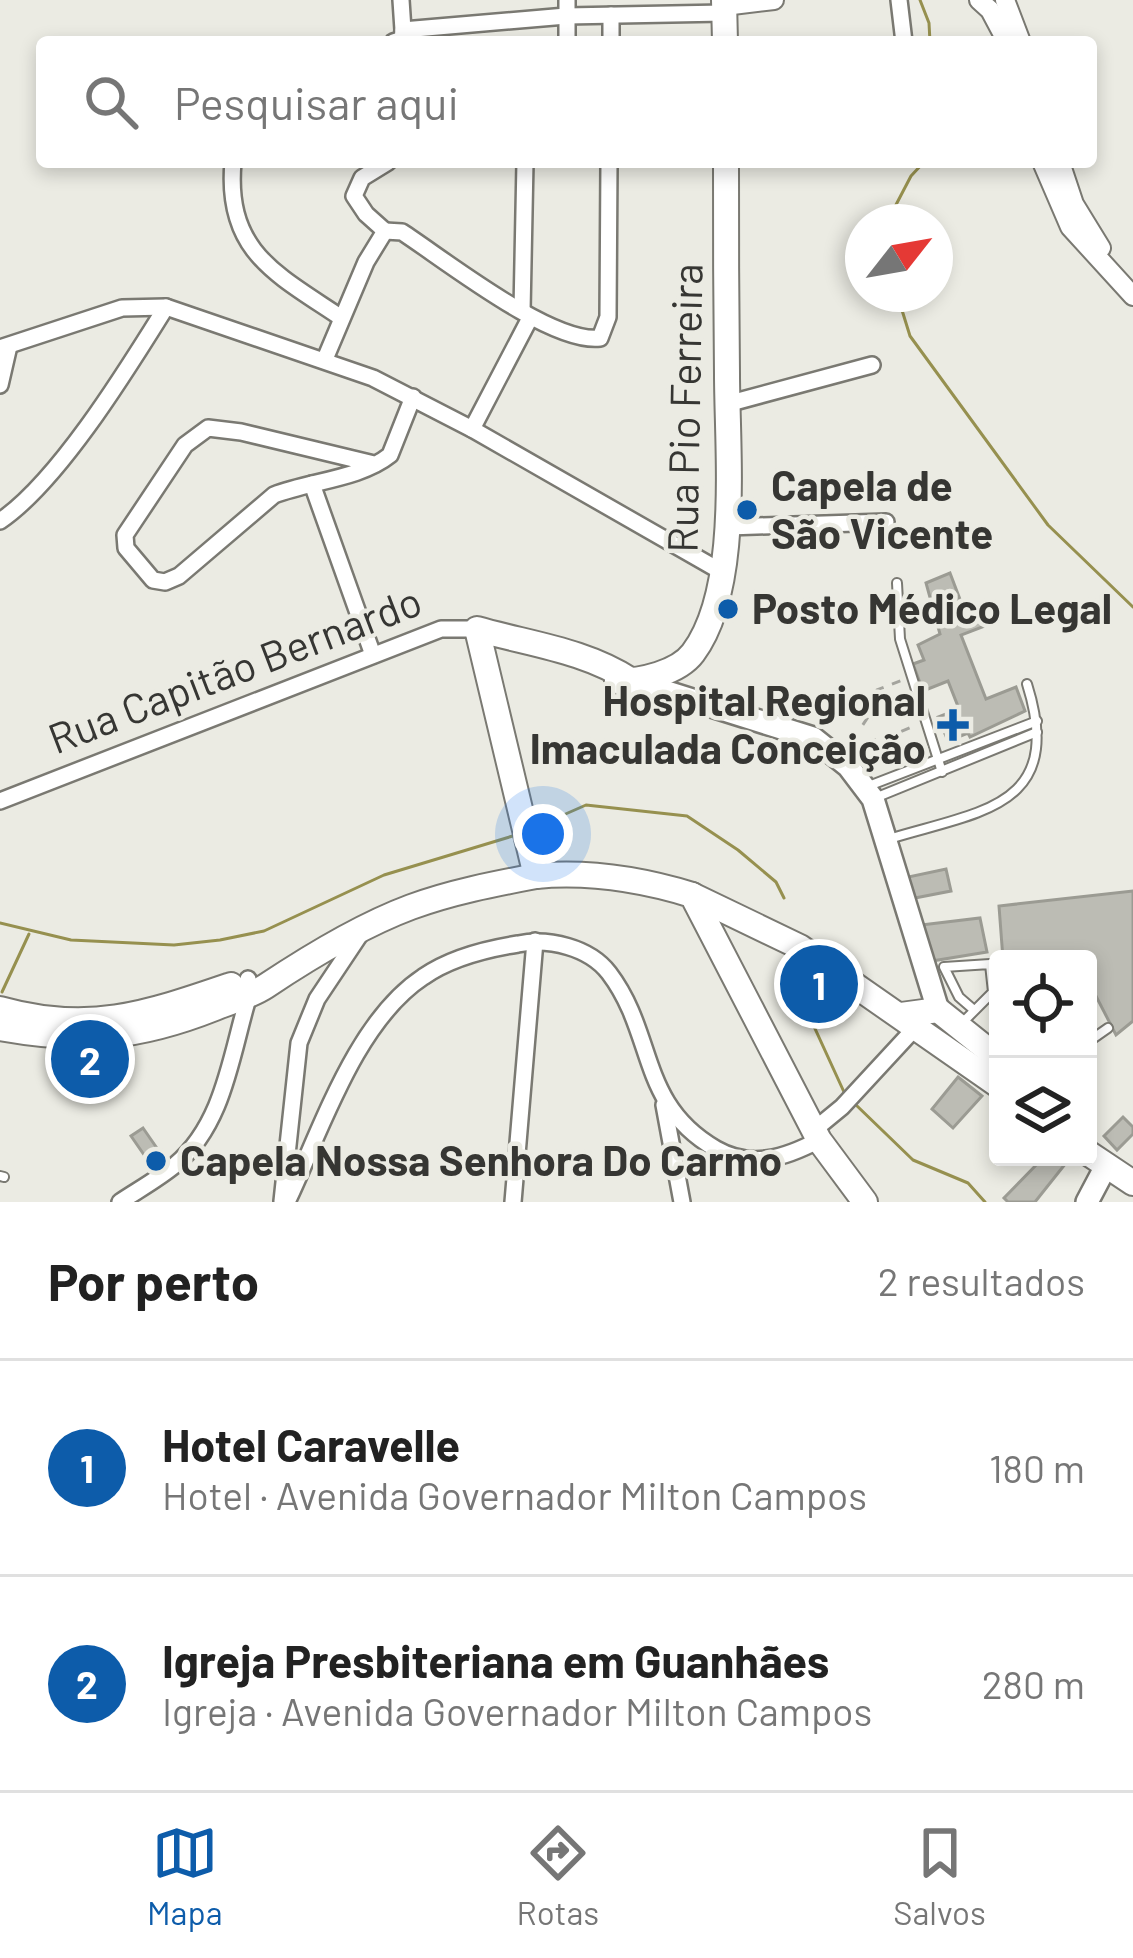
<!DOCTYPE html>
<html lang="pt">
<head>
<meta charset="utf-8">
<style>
  :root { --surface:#fff; --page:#f6f6f6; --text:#222; --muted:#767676; --line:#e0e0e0; --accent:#0d5caa }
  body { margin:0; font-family:Barlow,sans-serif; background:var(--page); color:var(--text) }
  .controls { position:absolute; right:36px; bottom:36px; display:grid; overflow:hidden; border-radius:12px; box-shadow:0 6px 18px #0003 }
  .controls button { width:108px; height:108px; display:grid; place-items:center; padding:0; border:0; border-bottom:3px solid var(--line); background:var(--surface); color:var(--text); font:60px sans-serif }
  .compass { position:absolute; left:845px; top:204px; width:108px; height:108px; border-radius:50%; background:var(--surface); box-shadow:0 6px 18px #0003; rotate:59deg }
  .you { position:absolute; left:543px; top:834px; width:42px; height:42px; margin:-30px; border:9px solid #fff; border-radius:50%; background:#1a73e8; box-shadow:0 0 0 18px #1a73e833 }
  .badge { display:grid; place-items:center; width:78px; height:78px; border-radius:50%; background:var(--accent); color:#fff; font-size:39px; font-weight:700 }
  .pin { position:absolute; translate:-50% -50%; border:6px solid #fff; box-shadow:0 3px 12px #0006 }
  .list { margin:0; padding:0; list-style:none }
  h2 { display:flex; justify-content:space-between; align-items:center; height:156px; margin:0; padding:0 48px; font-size:51px }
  h2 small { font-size:39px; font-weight:400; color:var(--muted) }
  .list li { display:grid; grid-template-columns:78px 1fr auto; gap:36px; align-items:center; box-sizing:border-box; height:216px; padding:0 48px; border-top:3px solid var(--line) }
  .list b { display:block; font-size:45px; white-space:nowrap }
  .list p { margin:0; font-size:39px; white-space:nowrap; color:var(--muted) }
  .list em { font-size:39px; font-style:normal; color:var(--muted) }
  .icon { flex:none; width:66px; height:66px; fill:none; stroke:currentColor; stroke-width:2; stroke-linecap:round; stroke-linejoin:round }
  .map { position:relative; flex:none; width:1133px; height:1202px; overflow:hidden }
  .search { position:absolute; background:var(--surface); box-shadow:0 6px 18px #0003; left:36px; right:36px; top:36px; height:132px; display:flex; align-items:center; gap:30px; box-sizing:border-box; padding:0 42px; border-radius:12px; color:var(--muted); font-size:45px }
  .sheet { height:588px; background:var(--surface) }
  nav { display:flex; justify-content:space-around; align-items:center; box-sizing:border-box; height:168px; border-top:3px solid var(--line); background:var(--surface); font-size:33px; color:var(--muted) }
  nav a { display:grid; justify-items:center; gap:6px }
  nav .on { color:var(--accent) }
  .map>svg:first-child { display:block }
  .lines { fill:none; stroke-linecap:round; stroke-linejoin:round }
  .stream { stroke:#96904f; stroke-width:3 }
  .building { fill:#bcbcb4; stroke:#9b9b93; stroke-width:3 }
  .service-casing { stroke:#7a7972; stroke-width:12 }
  .minor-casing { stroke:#7a7972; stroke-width:20 }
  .tertiary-casing { stroke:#7a7972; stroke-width:22 }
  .secondary-casing { stroke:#7a7972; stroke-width:26 }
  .primary-casing { stroke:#7a7972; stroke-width:28 }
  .trunk-casing { stroke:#7a7972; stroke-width:28 }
  .path { stroke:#a4a49e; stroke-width:3; stroke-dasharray:9 9; stroke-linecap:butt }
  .service { stroke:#fff; stroke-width:8 }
  .minor { stroke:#fff; stroke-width:15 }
  .tertiary { stroke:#fff; stroke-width:18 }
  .secondary { stroke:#fff; stroke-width:21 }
  .primary { stroke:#fff; stroke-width:24 }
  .trunk { stroke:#fff; stroke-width:24 }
  .poi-dot { fill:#0d5caa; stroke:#ebebe3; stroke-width:4.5 }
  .labels { text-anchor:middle; stroke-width:9; stroke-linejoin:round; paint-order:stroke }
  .street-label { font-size:42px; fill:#363633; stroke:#ebebe3 }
  .poi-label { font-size:42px; font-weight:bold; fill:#363633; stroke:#ebebe3; text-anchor:start }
</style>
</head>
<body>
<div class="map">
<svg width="1133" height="1202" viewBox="0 0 1133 1202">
  <rect width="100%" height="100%" fill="#ebebe3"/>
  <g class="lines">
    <g class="stream">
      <path d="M 920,0 L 929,23 L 930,42"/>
      <path d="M 887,222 L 911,176 L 924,162"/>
      <path d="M 897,294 L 910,336 L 1048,525 L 1133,607"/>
      <path d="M 536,827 L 586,805 L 687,816 L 738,850 L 776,882 L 784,898"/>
      <path d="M 0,923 L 71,940 L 174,945 L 220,940 L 264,931 L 384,875 L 516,835"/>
      <path d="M 790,974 L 844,1092"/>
      <path d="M 2,992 L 29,934"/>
      <path d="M 855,1104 L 913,1160 L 968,1183 L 985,1202"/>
    </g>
  </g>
  <g class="building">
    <path d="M 950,573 L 961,602 L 964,601 L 968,613 L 978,609 L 985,626 L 961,635 L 986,699 L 1016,687 L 1025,711 L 970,737 L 968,733 L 948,741 L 938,717 L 959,709 L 948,681 L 923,691 L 913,664 L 924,660 L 918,645 L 940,634 L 926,583 Z"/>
    <path d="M 946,869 L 951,891 L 915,898 L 908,877 Z"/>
    <path d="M 1133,891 L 1133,1021 L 1116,1035 L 1096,996 L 1088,997 L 1088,959 L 1003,959 L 999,906 Z"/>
    <path d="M 980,918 L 987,952 L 932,961 L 921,925 Z"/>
    <path d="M 958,1077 L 982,1096 L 953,1128 L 932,1109 Z"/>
    <path d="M 1123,1117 L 1133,1127 L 1133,1134 L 1117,1150 L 1104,1136 Z"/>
    <path d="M 143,1128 L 161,1154 L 149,1162 L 131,1136 Z"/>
    <path d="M 1044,1157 L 1058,1157 L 1066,1163 L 1035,1202 L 1008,1202 L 1004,1198 Z"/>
  </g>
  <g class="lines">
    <defs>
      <g id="service">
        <path d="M 897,583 L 900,639 L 942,772"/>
        <path d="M 866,787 L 1037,721"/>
        <path d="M 875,798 L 1037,732"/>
        <path d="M 889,839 C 980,811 1066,808 1027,684"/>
        <path d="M 962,1023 L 993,992 L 990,964 L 944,967 L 959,997 L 974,1010"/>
        <path d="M 1088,1042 L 1108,1028"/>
        <path d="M 0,1176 L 4,1177"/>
      </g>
      <g id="minor">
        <path d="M 401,0 L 403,30"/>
        <path d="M 567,0 L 567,42"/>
        <path d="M 899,0 L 904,42"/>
        <path d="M 393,42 L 402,39 L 403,30 L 566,16 L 724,13"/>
        <path d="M 611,42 L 611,15"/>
        <path d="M 233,162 C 225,251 276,274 340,317"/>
        <path d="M 385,231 L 402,232 C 445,260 551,344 600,338 L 608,317 L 609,162"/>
        <path d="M 385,231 L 366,214 L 354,196 L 362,178 L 388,162"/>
        <path d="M 522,311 L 525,162"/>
        <path d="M 0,348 L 122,308 L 166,307 L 373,378 L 472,429 L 722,572"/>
        <path d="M 325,359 L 366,262 L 385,231"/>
        <path d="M 0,385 L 9,346"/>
        <path d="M 727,404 L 872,365"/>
        <path d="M 472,429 L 530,318"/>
        <path d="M 374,464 L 241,432 L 208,428 L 185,445 L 125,535 L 126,548 L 153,580 L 165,582 L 179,576 L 274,495 C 310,481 360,479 390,455 L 413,397"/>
        <path d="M 312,484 L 373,655"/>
        <path d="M 0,521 C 59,481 128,368 166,307"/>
        <path d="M 728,527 L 886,522"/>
        <path d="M 0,801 L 441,629 L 477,629"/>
        <path d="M 664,1105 L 682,1202"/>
        <path d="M 814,1130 L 842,1107 L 916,1027"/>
        <path d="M 282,1201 L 299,1043 L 317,999 L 359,936"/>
        <path d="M 120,1202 C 138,1190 158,1179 175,1165 C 225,1123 231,1053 249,995 L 248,979"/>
        <path d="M 287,1202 C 321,1131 355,1022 423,977 C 450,958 486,949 518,944 C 549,938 589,947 609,973 C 656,1035 638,1104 716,1149 C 751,1169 785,1158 819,1140"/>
        <path d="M 513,1202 L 535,941"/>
      </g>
      <g id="tertiary">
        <path d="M 979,0 L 990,10 L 1007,42"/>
        <path d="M 1005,0 L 1021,42"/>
        <path d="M 724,6 L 774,0"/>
        <path d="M 1042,162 L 1070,227 L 1133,296"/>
        <path d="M 1060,162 L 1074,204 L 1101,248"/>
      </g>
      <g id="secondary">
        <path d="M 632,681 L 813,738 L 848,766 L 873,799 L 938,1010"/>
        <path d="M 1087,1202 L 1106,1166"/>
      </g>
      <g id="primary">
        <path d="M 692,895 L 800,947 L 998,1085"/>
        <path d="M 0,1009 C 89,1034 146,1014 231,985"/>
        <path d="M 901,1015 L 938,1010 L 998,1058"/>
        <path d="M 0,1028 C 83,1043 137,1039 215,1008 C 232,1001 251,996 266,986 C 311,956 360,926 411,907 C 452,892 494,884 536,876"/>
        <path d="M 1088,1153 L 1133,1183"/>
      </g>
      <g id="trunk">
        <path d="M 724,0 L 725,42"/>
        <path d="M 617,681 C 641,681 678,673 693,653 C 741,589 727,451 727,374 C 726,303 726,233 726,162"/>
        <path d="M 632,681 C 585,650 529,644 477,629 L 536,876 C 590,871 640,879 692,895 L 819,1140 L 865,1202"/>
      </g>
    </defs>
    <use href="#service" class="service-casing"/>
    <use href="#minor" class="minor-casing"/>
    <use href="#tertiary" class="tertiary-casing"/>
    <use href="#secondary" class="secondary-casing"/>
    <use href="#primary" class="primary-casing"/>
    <use href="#trunk" class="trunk-casing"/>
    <g class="path">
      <path d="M 853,740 L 868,717 L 877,690 L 905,679"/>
      <path d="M 849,742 L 884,739 L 914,726"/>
    </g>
    <use href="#service" class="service"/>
    <use href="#minor" class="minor"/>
    <use href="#tertiary" class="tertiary"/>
    <use href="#secondary" class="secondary"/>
    <use href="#primary" class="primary"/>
    <use href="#trunk" class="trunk"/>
  </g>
  <g class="poi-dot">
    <circle cx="747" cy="510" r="12"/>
    <circle cx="728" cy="609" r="12"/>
    <path d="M947 707h12v12h12v12h-12v12h-12v-12h-12v-12h12z"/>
    <circle cx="156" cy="1161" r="12"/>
  </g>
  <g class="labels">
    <g class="street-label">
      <text transform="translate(685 408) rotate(-89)" y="15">Rua Pio Ferreira</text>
      <text transform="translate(235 670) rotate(-21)" y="15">Rua Capitão Bernardo</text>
    </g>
    <g class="poi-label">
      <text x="771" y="501">Capela de<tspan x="771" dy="48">São Vicente</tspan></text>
      <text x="752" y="624">Posto Médico Legal</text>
      <text x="926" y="716" text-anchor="end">Hospital Regional<tspan x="926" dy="48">Imaculada Conceição</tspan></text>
      <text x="180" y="1176">Capela Nossa Senhora Do Carmo</text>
    </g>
  </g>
</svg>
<div class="controls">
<button><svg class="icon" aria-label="locate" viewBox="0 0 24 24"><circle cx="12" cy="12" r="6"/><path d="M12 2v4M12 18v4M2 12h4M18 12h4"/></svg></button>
<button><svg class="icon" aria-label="layers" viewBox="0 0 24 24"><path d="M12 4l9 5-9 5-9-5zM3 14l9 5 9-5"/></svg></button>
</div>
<svg class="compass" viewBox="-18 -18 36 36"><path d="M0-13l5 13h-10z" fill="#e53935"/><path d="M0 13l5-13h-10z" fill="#767676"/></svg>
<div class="you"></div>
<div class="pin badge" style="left:819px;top:984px">1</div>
<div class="pin badge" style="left:90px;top:1059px">2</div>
<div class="search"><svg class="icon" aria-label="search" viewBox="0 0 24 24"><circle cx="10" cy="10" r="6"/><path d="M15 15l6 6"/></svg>Pesquisar aqui</div>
</div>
<section class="sheet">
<h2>Por perto<small>2 resultados</small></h2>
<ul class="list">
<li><span class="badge">1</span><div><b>Hotel Caravelle</b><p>Hotel · Avenida Governador Milton Campos</p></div><em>180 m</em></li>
<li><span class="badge">2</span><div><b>Igreja Presbiteriana em Guanhães</b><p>Igreja · Avenida Governador Milton Campos</p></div><em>280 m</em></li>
</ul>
</section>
<nav>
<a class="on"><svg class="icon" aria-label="map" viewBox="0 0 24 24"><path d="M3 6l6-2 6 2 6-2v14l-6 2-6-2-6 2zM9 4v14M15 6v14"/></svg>Mapa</a>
<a><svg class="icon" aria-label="directions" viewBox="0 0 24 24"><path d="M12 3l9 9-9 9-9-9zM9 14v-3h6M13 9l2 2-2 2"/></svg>Rotas</a>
<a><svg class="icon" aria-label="saved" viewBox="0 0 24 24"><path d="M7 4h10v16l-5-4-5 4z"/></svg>Salvos</a>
</nav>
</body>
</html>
